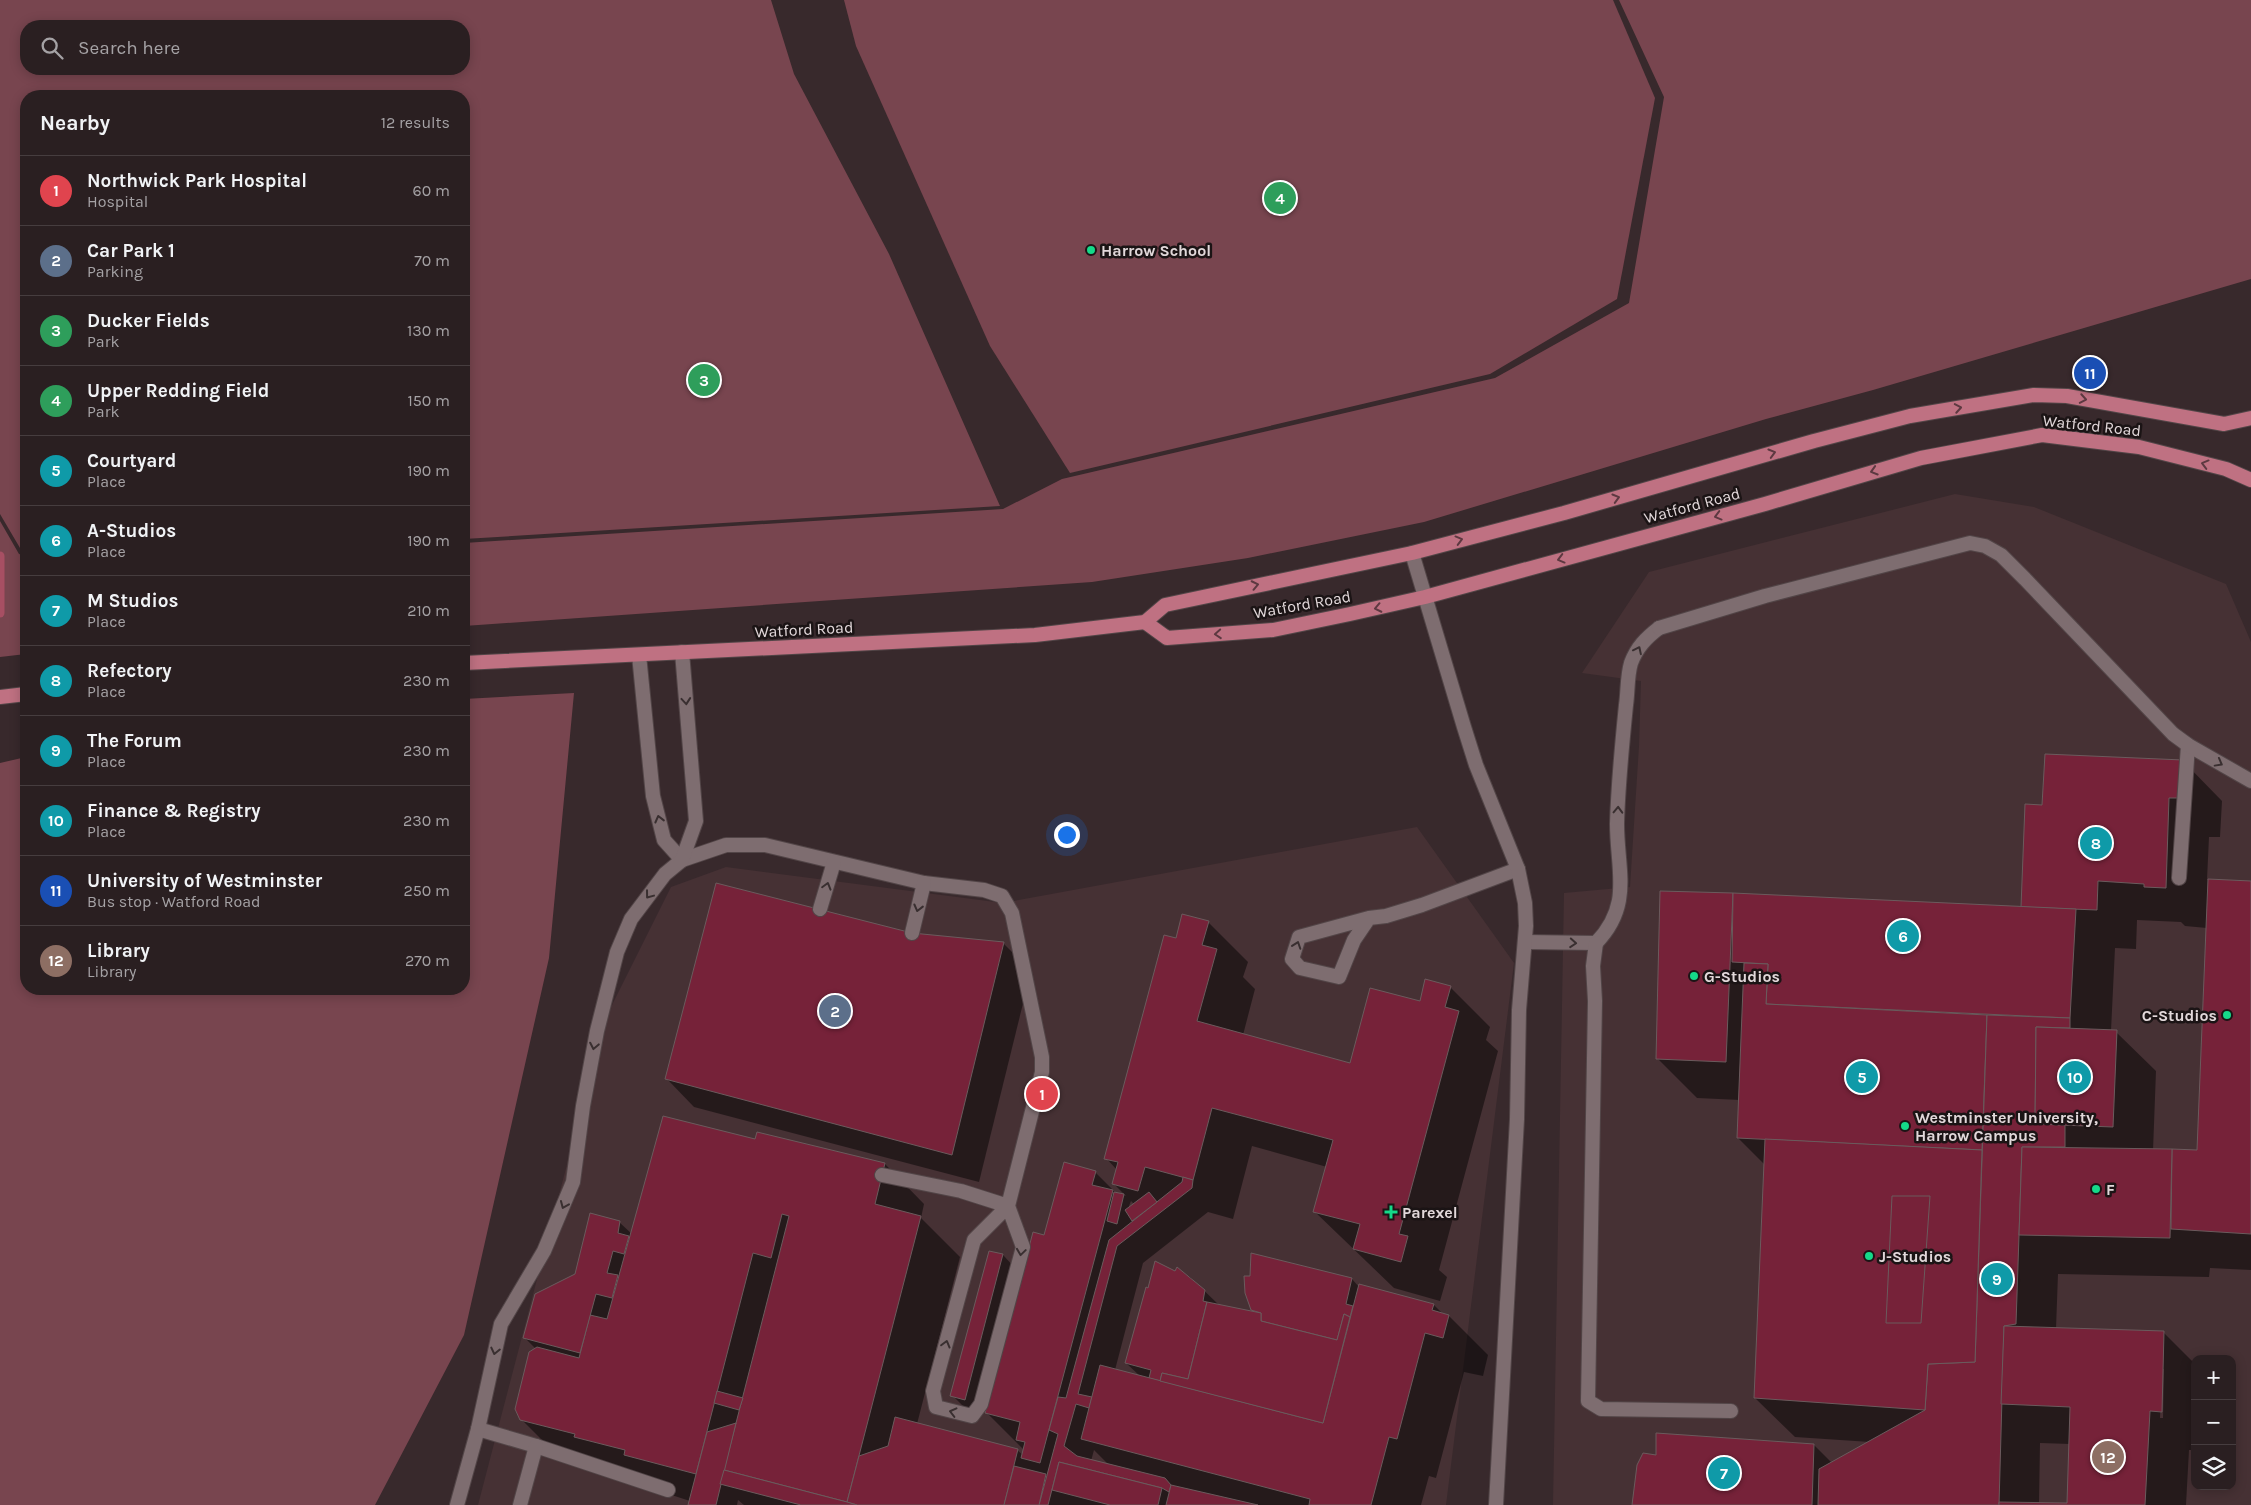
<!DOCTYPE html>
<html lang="en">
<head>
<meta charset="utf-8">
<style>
  :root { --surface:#2a1f21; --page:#362c2e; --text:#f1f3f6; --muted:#a5a2a5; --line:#463d3f; --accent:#15d989 }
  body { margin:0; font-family:Karla,sans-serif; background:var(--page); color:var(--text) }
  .controls { position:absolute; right:15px; bottom:15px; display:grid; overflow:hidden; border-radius:10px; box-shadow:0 2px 12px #0003 }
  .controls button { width:45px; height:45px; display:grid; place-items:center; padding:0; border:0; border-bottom:1px solid var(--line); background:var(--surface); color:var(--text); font:25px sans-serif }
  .you { position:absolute; left:1066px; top:834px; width:18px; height:18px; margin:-12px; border:4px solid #fff; border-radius:50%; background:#1a73e8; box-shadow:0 0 0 8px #1a73e833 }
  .badge { display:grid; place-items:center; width:32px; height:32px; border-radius:50%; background:var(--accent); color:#fff; font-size:16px; font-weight:700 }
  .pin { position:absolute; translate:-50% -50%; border:2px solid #fff; box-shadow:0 1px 5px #0006 }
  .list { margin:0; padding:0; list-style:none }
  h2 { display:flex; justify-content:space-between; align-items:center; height:65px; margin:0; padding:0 20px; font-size:21px }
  h2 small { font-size:16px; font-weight:400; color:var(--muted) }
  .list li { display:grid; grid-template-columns:32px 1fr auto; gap:15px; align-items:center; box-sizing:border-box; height:70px; padding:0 20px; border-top:1px solid var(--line) }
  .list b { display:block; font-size:19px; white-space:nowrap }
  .list p { margin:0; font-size:16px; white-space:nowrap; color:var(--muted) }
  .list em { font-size:16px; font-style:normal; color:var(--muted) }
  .icon { flex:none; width:28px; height:28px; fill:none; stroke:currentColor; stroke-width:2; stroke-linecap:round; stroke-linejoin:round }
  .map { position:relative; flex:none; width:2251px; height:1505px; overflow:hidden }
  .search { position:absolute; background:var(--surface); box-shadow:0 2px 12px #0003; left:20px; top:20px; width:450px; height:55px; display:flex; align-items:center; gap:12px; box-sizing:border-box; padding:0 18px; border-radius:20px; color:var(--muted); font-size:19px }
  .panel { position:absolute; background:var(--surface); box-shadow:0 2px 12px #0003; left:20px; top:90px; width:450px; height:905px; border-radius:20px }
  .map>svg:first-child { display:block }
  .built { fill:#463134; fill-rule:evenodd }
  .green { fill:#78454f; fill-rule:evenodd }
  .shadow { fill:#0007; fill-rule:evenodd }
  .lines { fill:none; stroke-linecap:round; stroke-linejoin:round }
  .stream { stroke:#a74f63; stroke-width:9 }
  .building { fill:#762239; stroke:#6b5b5d }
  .service-casing { stroke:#524547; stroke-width:16 }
  .minor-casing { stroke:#524547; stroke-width:16 }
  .primary-casing { stroke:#524547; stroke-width:16 }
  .service { stroke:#7e6d70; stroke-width:14 }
  .minor { stroke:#7e6d70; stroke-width:14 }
  .primary { stroke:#bf7182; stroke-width:14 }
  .oneway { stroke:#5d3941 }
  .oneway2 { stroke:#392f30 }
  .poi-dot { fill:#15d989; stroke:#1b1415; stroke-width:2 }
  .labels { text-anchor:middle; stroke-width:5; stroke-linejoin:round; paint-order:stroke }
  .poi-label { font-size:16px; font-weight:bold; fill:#e2d8da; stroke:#1b1415; text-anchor:start }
  .street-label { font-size:16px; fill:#e2d8da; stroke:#1b1415 }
</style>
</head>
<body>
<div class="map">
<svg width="2251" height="1505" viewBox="0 0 2251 1505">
  <rect width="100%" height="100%" fill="#38292c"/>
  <g class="built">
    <path d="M 1955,494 L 2034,507 L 2226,584 L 2251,642 L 2251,1505 L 1553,1505 L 1564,893 L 1630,887 L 1639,746 L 1641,681 L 1582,673 L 1649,572 ZM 2195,1359 L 2232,1359 L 2232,1486 L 2195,1486 Z"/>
    <path d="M 1417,827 L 1514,963 L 1446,1505 L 478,1505 L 605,1019 L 671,887 L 726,867 L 1003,903 Z"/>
  </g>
  <g class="green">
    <path d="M 0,0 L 771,0 L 794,74 L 889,254 L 1000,506 L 464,539 L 464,96 L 26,96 L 26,550 L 20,548 L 0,514 ZM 26,26 L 464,26 L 464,69 L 26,69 Z"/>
    <path d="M 844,0 L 1613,0 L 1655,98 L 1617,299 L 1490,374 L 1070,473 L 990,346 L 856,46 Z"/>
    <path d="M 1619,0 L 2251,0 L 2251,279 L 1873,390 L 1766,419 L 1424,522 L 1248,558 L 1092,582 L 464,626 L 464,543 L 1003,509 L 1062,479 L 1495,378 L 1629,303 L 1664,97 Z"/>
    <path d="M 0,521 L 19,554 L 26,556 L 26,654 L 0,657 Z"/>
    <path d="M 574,693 L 549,958 L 464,1335 L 375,1505 L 0,1505 L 0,763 L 26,757 L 26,989 L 464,989 L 464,699 Z"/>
  </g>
  <g class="shadow">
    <path d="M 2183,761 L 2222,801 L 2220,837 L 2209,837 L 2207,880 L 2251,882 L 2251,1270 L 2210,1268 L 2209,1277 L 2058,1274 L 2056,1329 L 2164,1333 L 2195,1364 L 2195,1450 L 2189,1450 L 2186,1505 L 1634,1505 L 1657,1456 L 1814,1445 L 1832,1463 L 1870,1442 L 1795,1437 L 1755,1398 L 1765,1165 L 1738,1138 L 1740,1100 L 1697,1098 L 1657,1058 L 1661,893 L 2022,909 L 2043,806 ZM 2137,920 L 2181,922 L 2185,926 L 2207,928 L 2198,1151 L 2153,1151 L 2156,1071 L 2116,1032 L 2111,1031 L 2115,948 L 2136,949 ZM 2162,1369 L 2164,1369 L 2163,1418 L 2160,1418 ZM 2040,1443 L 2070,1444 L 2068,1504 L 2039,1504 Z"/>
    <path d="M 1208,922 L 1248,962 L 1243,977 L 1255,989 L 1243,1035 L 1351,1064 L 1420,1003 L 1450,987 L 1490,1027 L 1486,1040 L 1498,1051 L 1439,1270 L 1447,1277 L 1440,1301 L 1394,1288 L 1314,1211 L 1327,1167 L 1252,1146 L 1233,1219 L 1208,1212 L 1143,1263 L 1115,1370 L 1141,1377 L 1126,1363 L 1149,1289 L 1176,1273 L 1178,1269 L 1190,1277 L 1219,1305 L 1255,1313 L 1252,1310 L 1251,1277 L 1252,1254 L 1352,1279 L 1359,1287 L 1434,1305 L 1443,1314 L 1449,1316 L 1488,1355 L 1483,1376 L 1464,1372 L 1436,1478 L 1429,1476 L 1421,1505 L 744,1505 L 738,1500 L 737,1505 L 689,1505 L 690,1501 L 561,1459 L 521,1419 L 536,1349 L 525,1338 L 619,1222 L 632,1234 L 756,1140 L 885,1164 L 924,1204 L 921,1218 L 960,1257 L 917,1424 L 1017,1450 L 1023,1455 L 1024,1450 L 987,1413 L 1045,1237 L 1095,1172 L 1116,1193 L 1126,1196 L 1114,1184 L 1117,1170 L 1106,1158 L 1177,939 ZM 1131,1201 L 1135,1205 L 1131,1208 L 1129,1206 ZM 1094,1450 L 1109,1465 L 1091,1461 Z"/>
    <path d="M 912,934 L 1003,943 L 1031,971 L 979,1182 L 694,1107 L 667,1079 Z"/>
    <path d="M 1003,1255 L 1016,1269 L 979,1413 L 966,1409 L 952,1395 Z"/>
  </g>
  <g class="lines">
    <path class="stream" d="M 0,556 L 0,613"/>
  </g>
  <g class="building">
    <path d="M 2045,754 L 2183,760 L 2181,798 L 2169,798 L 2166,888 L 2144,887 L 2144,884 L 2098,881 L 2097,910 L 2021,907 L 2025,804 L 2042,805 Z"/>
    <path d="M 2208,879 L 2251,881 L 2251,1234 L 2171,1229 L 2172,1149 L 2197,1150 Z"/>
    <path d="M 716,883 L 912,933 L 1004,942 L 952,1155 L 665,1079 Z"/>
    <path d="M 1660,891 L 1733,893 L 1726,1062 L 1656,1059 Z"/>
    <path d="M 1733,893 L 2076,909 L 2070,1018 L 1766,1004 L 1768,964 L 1732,962 Z"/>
    <path d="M 1182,914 L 1209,921 L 1202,945 L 1217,949 L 1197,1021 L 1350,1063 L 1370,988 L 1420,1001 L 1425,979 L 1451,986 L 1445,1007 L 1459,1011 L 1399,1234 L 1408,1236 L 1401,1262 L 1353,1249 L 1360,1224 L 1313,1212 L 1333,1140 L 1212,1108 L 1193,1180 L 1145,1167 L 1138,1191 L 1112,1184 L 1118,1162 L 1104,1159 L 1164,935 L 1176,938 Z"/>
    <path d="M 1744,963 L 1768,964 L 1766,1004 L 1987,1015 L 1982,1150 L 1737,1138 Z"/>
    <path d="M 1987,1015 L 2070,1018 L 2070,1028 L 2036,1027 L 2035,1124 L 2065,1124 L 2065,1147 L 2022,1147 L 2016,1324 L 2004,1326 L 1999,1505 L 1818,1505 L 1819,1469 L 1925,1410 L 1928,1364 L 1975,1362 Z"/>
    <path d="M 2036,1027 L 2117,1030 L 2113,1127 L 2035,1124 Z"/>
    <path d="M 663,1116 L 755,1139 L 757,1132 L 885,1163 L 875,1204 L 921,1216 L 847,1502 L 724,1470 L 789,1216 L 782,1214 L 771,1258 L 753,1253 L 696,1474 L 624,1455 L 625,1450 L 574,1437 L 575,1434 L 520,1420 L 515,1409 L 529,1352 L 537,1347 L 579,1358 L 590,1315 L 607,1319 Z"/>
    <path d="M 1765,1139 L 1982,1150 L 1975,1362 L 1928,1364 L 1925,1410 L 1754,1398 Z"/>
    <path d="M 2022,1147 L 2172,1149 L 2170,1238 L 2019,1235 Z"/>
    <path d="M 1064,1162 L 1096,1171 L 1092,1185 L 1113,1190 L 1040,1463 L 1021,1458 L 1025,1442 L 1016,1440 L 1020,1422 L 985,1413 L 1033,1232 L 1044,1235 Z"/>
    <path d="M 1183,1177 L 1193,1180 L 1192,1188 L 1117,1246 L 1078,1394 L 1092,1397 L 1089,1408 L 1076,1404 L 1064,1446 L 1077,1456 L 1165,1478 L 1171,1485 L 1169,1492 L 1162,1488 L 1059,1462 L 1048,1505 L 1039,1505 L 1058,1434 L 1049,1430 L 1058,1397 L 1066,1398 L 1109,1240 L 1182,1182 Z"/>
    <path d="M 1114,1192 L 1124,1194 L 1117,1224 L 1107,1221 Z"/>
    <path d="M 1149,1192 L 1157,1202 L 1132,1221 L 1125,1210 Z"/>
    <path d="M 1892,1196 L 1930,1196 L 1921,1323 L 1886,1323 Z"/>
    <path d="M 590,1213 L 620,1221 L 618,1233 L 629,1236 L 624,1254 L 613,1251 L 607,1273 L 618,1275 L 612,1298 L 596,1294 L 580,1353 L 523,1338 L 535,1294 L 575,1274 Z"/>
    <path d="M 989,1251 L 1003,1254 L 965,1400 L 950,1396 Z"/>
    <path d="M 1251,1253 L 1352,1278 L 1346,1304 L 1353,1306 L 1350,1317 L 1344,1314 L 1337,1340 L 1261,1321 L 1261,1313 L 1251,1310 L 1245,1293 L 1244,1276 L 1250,1276 Z"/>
    <path d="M 1155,1261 L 1175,1271 L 1177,1267 L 1205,1290 L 1203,1301 L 1207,1302 L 1188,1379 L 1162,1373 L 1160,1381 L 1149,1378 L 1151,1370 L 1125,1363 L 1146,1287 L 1148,1288 Z"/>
    <path d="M 1359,1284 L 1434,1304 L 1432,1310 L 1449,1315 L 1443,1338 L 1425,1333 L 1397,1439 L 1389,1437 L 1371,1505 L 1309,1505 L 1310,1499 L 1081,1439 L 1100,1365 L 1323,1423 Z"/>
    <path d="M 1207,1302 L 1261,1313 L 1261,1321 L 1337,1340 L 1344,1314 L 1350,1317 L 1323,1423 L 1160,1381 L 1162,1373 L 1188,1379 Z"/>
    <path d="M 2004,1326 L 2164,1331 L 2162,1412 L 2150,1411 L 2145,1505 L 1999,1505 L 1999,1502 L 2067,1503 L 2070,1407 L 2001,1404 Z"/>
    <path d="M 717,1391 L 743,1398 L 739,1410 L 714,1403 Z"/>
    <path d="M 895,1417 L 1018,1449 L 1004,1505 L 857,1505 L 847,1502 L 859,1456 L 888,1446 Z"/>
    <path d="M 736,1423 L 716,1505 L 688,1505 L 707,1432 Z"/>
    <path d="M 1656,1433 L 1814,1444 L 1812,1505 L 1632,1505 L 1637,1465 L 1643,1453 L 1656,1455 Z"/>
    <path d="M 1059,1462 L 1162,1488 L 1158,1505 L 1110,1505 L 1052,1490 Z"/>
    <path d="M 1014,1466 L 1046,1474 L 1039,1505 L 1004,1505 Z"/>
    <path d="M 724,1470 L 847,1502 L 857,1505 L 801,1505 L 720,1484 Z"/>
    <path d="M 1171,1485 L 1258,1505 L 1166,1505 Z"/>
  </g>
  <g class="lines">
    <defs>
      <g id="service">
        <path d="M 682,860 L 726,845 L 765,845 L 924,883 L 984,890 L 1002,896 L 1012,913 L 1042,1057 L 1042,1072 L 1008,1206 L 974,1240 L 933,1391 L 936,1407 L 972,1416 L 981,1404 L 1023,1247 L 1008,1206 L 961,1191 L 882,1175"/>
        <path d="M 2179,878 L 2188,745"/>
        <path d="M 820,909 L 834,862"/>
        <path d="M 1369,918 L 1354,940 L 1339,977 L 1300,968 L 1292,959 L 1299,937 L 1369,918 L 1386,916 L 1422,905 L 1518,869"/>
        <path d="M 912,933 L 924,883"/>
        <path d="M 1525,942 L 1596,943 C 1633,905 1617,870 1617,824 C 1618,784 1622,745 1626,705 C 1628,692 1627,676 1631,663 C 1637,647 1646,638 1659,628"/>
        <path d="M 1596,943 L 1593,966 L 1595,1001 L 1588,1401 L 1601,1409 L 1731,1411"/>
        <path d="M 478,1429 L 536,1446 L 668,1490"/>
        <path d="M 520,1505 L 536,1446"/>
      </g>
      <g id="minor">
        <path d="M 1412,553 L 1464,727 L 1476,765 L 1518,869 L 1525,903 L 1526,926 L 1519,1010 L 1517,1119 L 1496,1505"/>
        <path d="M 1659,628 L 1765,596 L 1970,543 L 1985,546 L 2001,555 L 2025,579 L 2173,734 L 2188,745 L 2251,781"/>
        <path d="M 639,655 L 653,796 L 664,840 L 682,860"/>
        <path d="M 457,1505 L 478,1429 L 501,1324 L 544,1251 L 573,1182 L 583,1106 L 597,1031 L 617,952 L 631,919 L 665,874 L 682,860 L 696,821 L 682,652"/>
      </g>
      <g id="primary">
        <path d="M 1145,622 L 1167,638 L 1273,630 L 1350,614 L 1425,597 L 1765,504 L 1921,458 L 2042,435 L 2139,447 L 2226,469 L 2251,480"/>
        <path d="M 464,663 L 1035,635 L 1145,622 L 1165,605 L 1412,553 L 1564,513 L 1814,441 L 1910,416 L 2034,395 L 2067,396 L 2224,424 L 2251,418"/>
        <path d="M 0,697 L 26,694"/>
      </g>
    </defs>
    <use href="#service" class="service-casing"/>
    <use href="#minor" class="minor-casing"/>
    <use href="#primary" class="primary-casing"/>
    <use href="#service" class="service"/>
    <use href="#minor" class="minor"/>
    <use href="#primary" class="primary"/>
  </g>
  <defs><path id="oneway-chevron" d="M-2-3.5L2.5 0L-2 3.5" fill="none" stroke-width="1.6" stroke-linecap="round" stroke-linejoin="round" transform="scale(1.25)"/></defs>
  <g class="oneway">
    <use href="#oneway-chevron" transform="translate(2083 399) rotate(10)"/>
    <use href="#oneway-chevron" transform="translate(1958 408) rotate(-10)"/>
    <use href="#oneway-chevron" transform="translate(1772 453) rotate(-16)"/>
    <use href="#oneway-chevron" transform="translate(2205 464) rotate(-165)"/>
    <use href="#oneway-chevron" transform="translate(1874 471) rotate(163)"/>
    <use href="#oneway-chevron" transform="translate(1616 498) rotate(-16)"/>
    <use href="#oneway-chevron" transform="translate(1718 516) rotate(165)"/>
    <use href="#oneway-chevron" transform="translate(1459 540) rotate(-15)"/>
    <use href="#oneway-chevron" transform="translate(1561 559) rotate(165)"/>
    <use href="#oneway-chevron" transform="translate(1255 585) rotate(-12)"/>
    <use href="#oneway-chevron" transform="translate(1378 608) rotate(168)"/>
    <use href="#oneway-chevron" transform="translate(1218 634) rotate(176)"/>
  </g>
  <g class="oneway2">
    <use href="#oneway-chevron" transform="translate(1638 650) rotate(-64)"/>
    <use href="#oneway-chevron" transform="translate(686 701) rotate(85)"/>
    <use href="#oneway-chevron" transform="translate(2219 763) rotate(29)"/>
    <use href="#oneway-chevron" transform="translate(1618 810) rotate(-88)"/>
    <use href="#oneway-chevron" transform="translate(659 819) rotate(-104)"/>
    <use href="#oneway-chevron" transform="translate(827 886) rotate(-74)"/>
    <use href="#oneway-chevron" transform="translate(649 895) rotate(127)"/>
    <use href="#oneway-chevron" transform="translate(918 908) rotate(104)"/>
    <use href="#oneway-chevron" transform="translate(1573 943) rotate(4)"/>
    <use href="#oneway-chevron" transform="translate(1297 945) rotate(-71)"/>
    <use href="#oneway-chevron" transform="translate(594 1046) rotate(101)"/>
    <use href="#oneway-chevron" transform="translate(564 1205) rotate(113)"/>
    <use href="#oneway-chevron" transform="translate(1021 1252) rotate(98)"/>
    <use href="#oneway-chevron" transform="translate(946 1344) rotate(-75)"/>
    <use href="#oneway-chevron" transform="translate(495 1351) rotate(103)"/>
    <use href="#oneway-chevron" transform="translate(953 1412) rotate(-166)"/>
  </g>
  <g class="poi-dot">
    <circle cx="1091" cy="250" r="5"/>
    <circle cx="1694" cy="976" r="5"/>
    <circle cx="2227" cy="1015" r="5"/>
    <circle cx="1905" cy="1126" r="5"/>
    <circle cx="2096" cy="1189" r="5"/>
    <path d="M1388.5 1204.5h5v5h5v5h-5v5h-5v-5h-5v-5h5z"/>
    <circle cx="1869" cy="1256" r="5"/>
  </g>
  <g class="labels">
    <g class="poi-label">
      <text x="1101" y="256">Harrow School</text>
      <text x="1704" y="982">G-Studios</text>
      <text x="2217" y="1021" text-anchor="end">C-Studios</text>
      <text x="1915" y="1123">Westminster University,<tspan x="1915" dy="18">Harrow Campus</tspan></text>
      <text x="2106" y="1195">F</text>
      <text x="1402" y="1218">Parexel</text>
      <text x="1879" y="1262">J-Studios</text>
    </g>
    <g class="street-label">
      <text transform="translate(2092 425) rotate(6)" y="6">Watford Road</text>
      <text transform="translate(1692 505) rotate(-15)" y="6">Watford Road</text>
      <text transform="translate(1302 604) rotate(-10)" y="6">Watford Road</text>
      <text transform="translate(804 629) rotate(-3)" y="6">Watford Road</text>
    </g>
  </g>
</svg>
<div class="controls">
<button>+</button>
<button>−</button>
<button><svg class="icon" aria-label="layers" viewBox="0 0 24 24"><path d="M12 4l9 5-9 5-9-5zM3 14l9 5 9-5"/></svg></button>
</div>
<div class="you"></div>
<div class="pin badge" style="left:1042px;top:1094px;background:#e0444e">1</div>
<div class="pin badge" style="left:835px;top:1011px;background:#5c6f8a">2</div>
<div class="pin badge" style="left:704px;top:380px;background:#2e9e5b">3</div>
<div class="pin badge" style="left:1280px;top:198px;background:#2e9e5b">4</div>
<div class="pin badge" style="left:1862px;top:1077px;background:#0f9aa8">5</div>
<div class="pin badge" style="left:1903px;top:936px;background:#0f9aa8">6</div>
<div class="pin badge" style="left:1724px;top:1473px;background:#0f9aa8">7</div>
<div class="pin badge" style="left:2096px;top:843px;background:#0f9aa8">8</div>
<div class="pin badge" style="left:1997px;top:1279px;background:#0f9aa8">9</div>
<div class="pin badge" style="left:2075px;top:1077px;background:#0f9aa8">10</div>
<div class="pin badge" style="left:2090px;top:373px;background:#1a4fb4">11</div>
<div class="pin badge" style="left:2108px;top:1457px;background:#8d6e63">12</div>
<div class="search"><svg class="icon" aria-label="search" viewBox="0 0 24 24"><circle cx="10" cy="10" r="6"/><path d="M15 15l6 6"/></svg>Search here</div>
<section class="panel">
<h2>Nearby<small>12 results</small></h2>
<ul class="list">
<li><span class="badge" style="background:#e0444e">1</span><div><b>Northwick Park Hospital</b><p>Hospital</p></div><em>60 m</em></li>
<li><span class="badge" style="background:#5c6f8a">2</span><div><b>Car Park 1</b><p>Parking</p></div><em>70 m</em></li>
<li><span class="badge" style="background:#2e9e5b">3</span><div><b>Ducker Fields</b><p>Park</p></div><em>130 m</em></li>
<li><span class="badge" style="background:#2e9e5b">4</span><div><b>Upper Redding Field</b><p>Park</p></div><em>150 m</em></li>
<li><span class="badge" style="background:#0f9aa8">5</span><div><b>Courtyard</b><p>Place</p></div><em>190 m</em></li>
<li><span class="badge" style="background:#0f9aa8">6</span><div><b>A-Studios</b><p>Place</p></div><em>190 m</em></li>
<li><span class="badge" style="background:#0f9aa8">7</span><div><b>M Studios</b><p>Place</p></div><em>210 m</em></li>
<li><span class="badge" style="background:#0f9aa8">8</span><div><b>Refectory</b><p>Place</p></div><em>230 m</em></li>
<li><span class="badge" style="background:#0f9aa8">9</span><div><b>The Forum</b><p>Place</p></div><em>230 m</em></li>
<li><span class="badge" style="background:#0f9aa8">10</span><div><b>Finance &amp; Registry</b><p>Place</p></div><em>230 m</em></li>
<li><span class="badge" style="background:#1a4fb4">11</span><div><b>University of Westminster</b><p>Bus stop · Watford Road</p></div><em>250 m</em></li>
<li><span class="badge" style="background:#8d6e63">12</span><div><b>Library</b><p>Library</p></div><em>270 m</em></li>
</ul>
</section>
</div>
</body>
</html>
